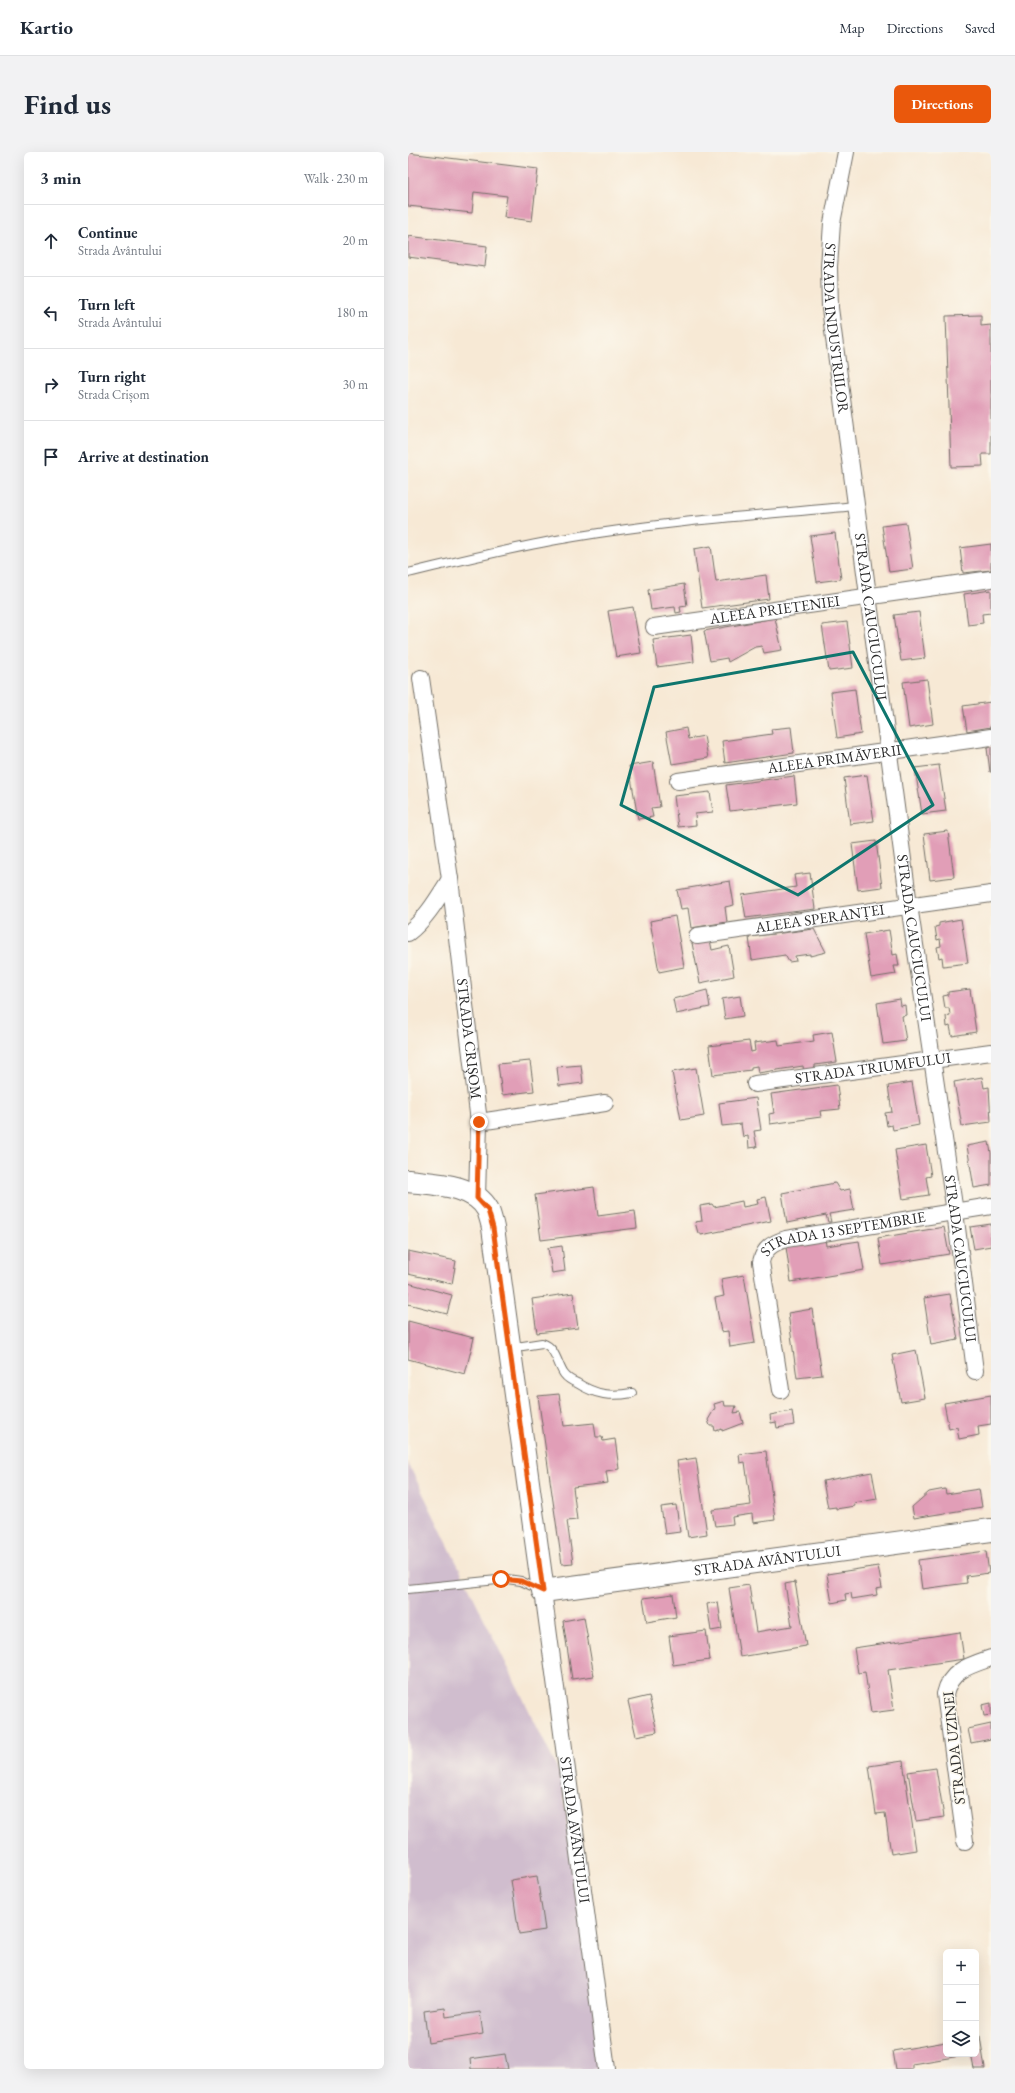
<!DOCTYPE html>
<html lang="en">
<head>
<meta charset="utf-8">
<style>
  :root { --surface:#fff; --page:#f2f2f3; --text:#1f2937; --muted:#747a83; --line:#e0e1e3; --accent:#ea580c }
  body { margin:0; font-family:"EB Garamond",serif; background:var(--page); color:var(--text) }
  .controls { position:absolute; right:12px; bottom:12px; display:grid; overflow:hidden; border-radius:6px; box-shadow:0 4px 16px #0002 }
  .controls button { width:36px; height:36px; display:grid; place-items:center; padding:0; border:0; border-bottom:1px solid var(--line); background:var(--surface); color:var(--text); font:20px sans-serif }
  .stop { position:absolute; width:12px; height:12px; margin:-9px; border:3px solid #ea580c; border-radius:50%; background:#fff }
  .stop.end { background:#ea580c; border-color:#fff; box-shadow:0 1px 4px #0008 }
  .list { margin:0; padding:0; list-style:none }
  h2 { display:flex; justify-content:space-between; align-items:center; height:52px; margin:0; padding:0 16px; font-size:17px }
  h2 small { font-size:13px; font-weight:400; color:var(--muted) }
  .list li { display:grid; grid-template-columns:26px 1fr auto; gap:12px; align-items:center; box-sizing:border-box; height:72px; padding:0 16px; border-top:1px solid var(--line) }
  .list b { display:block; font-size:15px; white-space:nowrap }
  .list p { margin:0; font-size:13px; white-space:nowrap; color:var(--muted) }
  .list em { font-size:13px; font-style:normal; color:var(--muted) }
  .icon { flex:none; width:22px; height:22px; fill:none; stroke:currentColor; stroke-width:2; stroke-linecap:round; stroke-linejoin:round }
  .map { position:relative; flex:none; width:583px; height:1917px; overflow:hidden; border-radius:6px }
  header { display:flex; align-items:center; gap:24px; box-sizing:border-box; height:56px; padding:0 20px; background:var(--surface); border-bottom:1px solid var(--line) }
  header strong { font-size:19px }
  nav { display:flex; gap:22px; margin-inline-start:auto; font-size:14px }
  .intro { display:flex; align-items:center; justify-content:space-between; box-sizing:border-box; height:96px; padding:0 24px }
  h1 { margin:0; font-size:28px }
  .button { padding:10px 18px; border-radius:6px; background:var(--accent); color:#fff; font-size:14px; font-weight:700 }
  main { display:flex; gap:24px; padding:0 24px }
  aside { flex:1; background:var(--surface); border-radius:6px; box-shadow:0 4px 16px #0002 }
  .map>svg:first-child { display:block }
  .industrial { fill:#d0bdce }
  .building { fill:#e19eb7 }
  .lines { fill:none; stroke-linecap:round; stroke-linejoin:round }
  .lane-casing { stroke:#726e66; stroke-width:10 }
  .street-casing { stroke:#726e66; stroke-width:18 }
  .secondary-casing { stroke:#726e66; stroke-width:24 }
  .lane { stroke:#fff; stroke-width:8 }
  .street { stroke:#fff; stroke-width:16 }
  .secondary { stroke:#fff; stroke-width:22 }
  .route { stroke:#ea580c; stroke-width:5 }
  .marked { fill:none; stroke:#0f766e; stroke-width:3; stroke-linejoin:round }
  .labels { text-anchor:middle; stroke-width:3; stroke-linejoin:round; paint-order:stroke }
  .street-label { font-size:15px; fill:#2b2b2b; stroke:#fbf7ec }
</style>
</head>
<body>
<header>
<strong>Kartio</strong>
<nav><a>Map</a><a>Directions</a><a>Saved</a></nav>
</header>
<div class="intro"><h1>Find us</h1><a class="button">Directions</a></div>
<main>
<aside>
<h2>3 min<small>Walk · 230 m</small></h2>
<ul class="list">
<li><svg class="icon" aria-label="ahead" viewBox="0 0 24 24"><path d="M12 20V5M6 11l6-6 6 6"/></svg><div><b>Continue</b><p>Strada Avântului</p></div><em>20 m</em></li>
<li><svg class="icon" aria-label="left" viewBox="0 0 24 24"><path d="M17 20v-9H6M10 6l-5 5 5 5"/></svg><div><b>Turn left</b><p>Strada Avântului</p></div><em>180 m</em></li>
<li><svg class="icon" aria-label="right" viewBox="0 0 24 24"><path d="M7 20v-9h11M14 6l5 5-5 5"/></svg><div><b>Turn right</b><p>Strada Crișom</p></div><em>30 m</em></li>
<li><svg class="icon" aria-label="arrive" viewBox="0 0 24 24"><path d="M6 21V4h12l-3 4 3 4H6"/></svg><div><b>Arrive at destination</b></div></li>
</ul>
</aside>
<div class="map">
<svg width="583" height="1917" viewBox="0 0 583 1917">
  <rect width="100%" height="100%" fill="#fbf7ec"/>
  <filter id="ink" filterUnits="userSpaceOnUse"><feTurbulence type="fractalNoise" baseFrequency=".025" numOctaves="2"/><feDisplacementMap in="SourceGraphic" scale="8" xChannelSelector="R" yChannelSelector="G"/><feConvolveMatrix kernelMatrix="1 2 1 2 8 2 1 2 1" color-interpolation-filters="sRGB"/></filter>
  <filter id="wash" filterUnits="userSpaceOnUse"><feTurbulence type="fractalNoise" baseFrequency=".012" numOctaves="4" result="noise"/><feDisplacementMap in="SourceGraphic" scale="16" xChannelSelector="R" yChannelSelector="G"/><feGaussianBlur stdDeviation="0.9" result="paint"/><feColorMatrix in="noise" values="0 0 0 0 0 0 0 0 0 0 0 0 0 0 0 0 0 1.4 0 .05"/><feComposite in="paint" operator="in"/></filter>
  <g filter="url(#wash)">
    <rect width="100%" height="100%" fill="#f7e9d5"/>
    <path class="industrial" d="M 0,1311 L 153,1624 L 195,1917 L 0,1917 Z"/>
    <g id="blocks">
      <g class="building">
        <path d="M 0,1 L 130,17 L 124,69 L 96,65 L 99,44 L 66,40 L 64,61 L 0,54 Z"/>
        <path d="M 0,84 L 79,94 L 77,115 L 0,105 Z"/>
        <path d="M 573,163 L 573,174 L 583,173 L 583,302 L 574,302 L 575,314 L 543,315 L 538,164 Z"/>
        <path d="M 498,371 L 505,417 L 481,420 L 474,374 Z"/>
        <path d="M 427,381 L 433,427 L 409,430 L 402,384 Z"/>
        <path d="M 583,392 L 583,418 L 555,421 L 552,396 Z"/>
        <path d="M 303,394 L 308,430 L 358,423 L 361,447 L 294,456 L 286,397 Z"/>
        <path d="M 276,432 L 279,454 L 272,455 L 273,460 L 268,461 L 267,455 L 243,458 L 240,438 Z"/>
        <path d="M 583,438 L 583,461 L 574,462 L 575,471 L 560,473 L 556,442 Z"/>
        <path d="M 225,455 L 233,501 L 208,505 L 200,459 Z"/>
        <path d="M 511,460 L 517,506 L 493,509 L 486,463 Z"/>
        <path d="M 367,466 L 374,498 L 356,501 L 354,494 L 347,495 L 320,510 L 319,506 L 302,509 L 296,479 Z"/>
        <path d="M 439,470 L 445,516 L 421,519 L 414,473 Z"/>
        <path d="M 283,483 L 286,510 L 249,515 L 245,488 Z"/>
        <path d="M 519,527 L 525,572 L 501,576 L 495,530 Z"/>
        <path d="M 447,537 L 453,582 L 429,586 L 423,540 Z"/>
        <path d="M 583,550 L 583,575 L 559,579 L 555,554 Z"/>
        <path d="M 383,575 L 386,601 L 317,611 L 314,589 L 364,582 L 363,577 Z"/>
        <path d="M 278,576 L 280,587 L 296,584 L 300,606 L 264,612 L 258,580 Z"/>
        <path d="M 583,595 L 583,620 L 582,620 L 579,596 Z"/>
        <path d="M 245,610 L 252,655 L 243,656 L 245,665 L 230,667 L 221,614 Z"/>
        <path d="M 531,613 L 538,659 L 514,662 L 507,616 Z"/>
        <path d="M 459,623 L 466,669 L 442,672 L 436,626 Z"/>
        <path d="M 386,624 L 389,651 L 322,659 L 318,633 Z"/>
        <path d="M 302,640 L 305,660 L 287,662 L 288,673 L 270,675 L 266,644 Z"/>
        <path d="M 540,679 L 546,725 L 522,728 L 516,682 Z"/>
        <path d="M 468,689 L 474,735 L 450,738 L 444,692 Z"/>
        <path d="M 402,721 L 407,757 L 338,766 L 334,743 L 388,735 L 386,723 Z"/>
        <path d="M 322,729 L 326,753 L 317,755 L 319,770 L 283,776 L 280,756 L 273,757 L 269,738 Z"/>
        <path d="M 267,764 L 276,815 L 251,820 L 242,769 Z"/>
        <path d="M 553,767 L 560,811 L 535,814 L 534,805 L 531,806 L 529,795 L 533,794 L 532,787 L 529,788 L 527,775 L 531,774 L 531,771 Z"/>
        <path d="M 406,777 L 418,800 L 402,804 L 402,802 L 387,804 L 388,809 L 381,810 L 377,803 L 344,808 L 341,785 Z"/>
        <path d="M 481,778 L 485,803 L 489,802 L 491,814 L 486,814 L 488,822 L 463,826 L 456,782 Z"/>
        <path d="M 302,788 L 304,798 L 321,794 L 326,824 L 292,831 L 284,791 Z"/>
        <path d="M 562,837 L 568,880 L 544,884 L 542,874 L 539,875 L 538,864 L 542,863 L 541,856 L 537,856 L 535,844 L 540,843 L 540,840 Z"/>
        <path d="M 299,838 L 302,855 L 268,862 L 265,847 Z"/>
        <path d="M 332,844 L 335,864 L 317,867 L 314,847 Z"/>
        <path d="M 492,847 L 493,854 L 497,853 L 498,863 L 494,864 L 498,889 L 475,892 L 469,851 Z"/>
        <path d="M 424,880 L 429,910 L 407,913 L 407,920 L 396,921 L 395,914 L 350,921 L 349,914 L 343,915 L 343,918 L 305,923 L 301,894 L 341,889 L 343,900 L 347,899 L 346,891 L 370,888 L 371,894 L 406,889 L 405,883 Z"/>
        <path d="M 122,909 L 126,939 L 94,943 L 90,912 Z"/>
        <path d="M 173,913 L 175,931 L 151,934 L 149,915 Z"/>
        <path d="M 288,916 L 296,964 L 273,968 L 264,920 Z"/>
        <path d="M 574,925 L 576,936 L 581,935 L 583,970 L 554,974 L 546,930 Z"/>
        <path d="M 504,930 L 511,973 L 485,978 L 484,973 L 479,974 L 477,961 L 484,960 L 480,934 Z"/>
        <path d="M 429,933 L 432,957 L 412,959 L 413,965 L 362,972 L 361,962 L 366,961 L 363,942 Z"/>
        <path d="M 348,946 L 353,978 L 346,979 L 349,995 L 341,996 L 340,984 L 335,985 L 333,972 L 314,974 L 311,951 Z"/>
        <path d="M 581,990 L 583,1001 L 583,1033 L 566,1036 L 559,994 Z"/>
        <path d="M 518,993 L 523,1024 L 518,1025 L 521,1043 L 495,1047 L 487,998 Z"/>
        <path d="M 427,1031 L 432,1039 L 442,1037 L 446,1058 L 421,1062 L 423,1070 L 420,1070 L 418,1063 L 379,1071 L 374,1041 Z"/>
        <path d="M 186,1035 L 190,1064 L 227,1059 L 229,1076 L 133,1088 L 127,1043 Z"/>
        <path d="M 358,1045 L 363,1069 L 293,1083 L 293,1081 L 290,1081 L 287,1070 L 294,1069 L 292,1054 L 304,1052 L 306,1055 L 334,1049 L 335,1055 L 350,1052 L 349,1047 Z"/>
        <path d="M 583,1072 L 583,1094 L 566,1097 L 562,1075 Z"/>
        <path d="M 536,1075 L 541,1102 L 474,1113 L 470,1086 Z"/>
        <path d="M 417,1086 L 418,1094 L 451,1089 L 456,1118 L 383,1130 L 378,1095 L 404,1091 L 403,1088 Z"/>
        <path d="M 154,1094 L 157,1119 L 144,1121 L 140,1096 Z"/>
        <path d="M 0,1099 L 48,1109 L 44,1132 L 0,1122 Z"/>
        <path d="M 336,1123 L 347,1191 L 322,1195 L 320,1179 L 313,1180 L 307,1146 L 316,1144 L 313,1127 Z"/>
        <path d="M 0,1131 L 44,1143 L 39,1162 L 0,1152 Z"/>
        <path d="M 165,1141 L 170,1176 L 129,1181 L 124,1147 Z"/>
        <path d="M 542,1142 L 550,1188 L 523,1193 L 516,1146 Z"/>
        <path d="M 404,1157 L 414,1223 L 389,1226 L 380,1161 Z"/>
        <path d="M 0,1169 L 66,1186 L 57,1222 L 0,1207 Z"/>
        <path d="M 508,1198 L 517,1246 L 493,1250 L 484,1203 Z"/>
        <path d="M 151,1242 L 156,1274 L 186,1271 L 188,1285 L 194,1285 L 195,1289 L 207,1287 L 211,1317 L 198,1319 L 200,1331 L 165,1335 L 169,1368 L 159,1369 L 165,1411 L 154,1412 L 130,1244 Z"/>
        <path d="M 583,1243 L 583,1272 L 570,1274 L 571,1283 L 551,1287 L 549,1275 L 541,1277 L 536,1251 Z"/>
        <path d="M 316,1249 L 317,1254 L 328,1254 L 326,1261 L 332,1260 L 335,1271 L 314,1279 L 314,1277 L 307,1279 L 306,1274 L 302,1274 L 300,1268 L 307,1256 L 306,1252 Z"/>
        <path d="M 384,1259 L 386,1273 L 369,1276 L 368,1270 L 363,1271 L 362,1263 Z"/>
        <path d="M 358,1299 L 367,1368 L 345,1371 L 344,1362 L 324,1365 L 325,1372 L 307,1374 L 304,1358 L 343,1353 L 337,1310 L 332,1311 L 331,1302 Z"/>
        <path d="M 288,1306 L 299,1382 L 280,1385 L 269,1309 Z"/>
        <path d="M 464,1320 L 469,1347 L 446,1351 L 447,1354 L 428,1357 L 428,1355 L 420,1356 L 415,1329 Z"/>
        <path d="M 537,1337 L 538,1342 L 571,1337 L 574,1355 L 506,1366 L 504,1355 L 521,1340 Z"/>
        <path d="M 268,1353 L 272,1380 L 257,1382 L 253,1355 Z"/>
        <path d="M 578,1399 L 581,1421 L 558,1424 L 559,1431 L 514,1437 L 510,1408 Z"/>
        <path d="M 470,1414 L 474,1436 L 468,1437 L 469,1443 L 444,1447 L 443,1441 L 437,1442 L 438,1448 L 424,1451 L 419,1422 Z"/>
        <path d="M 387,1430 L 398,1494 L 332,1505 L 321,1436 L 341,1433 L 348,1480 L 384,1474 L 377,1432 Z"/>
        <path d="M 265,1442 L 268,1465 L 239,1470 L 235,1446 Z"/>
        <path d="M 310,1450 L 314,1477 L 303,1479 L 299,1452 Z"/>
        <path d="M 176,1465 L 186,1524 L 164,1527 L 155,1469 Z"/>
        <path d="M 298,1479 L 302,1508 L 265,1513 L 261,1484 Z"/>
        <path d="M 552,1480 L 556,1507 L 480,1518 L 486,1558 L 463,1561 L 457,1520 L 450,1521 L 446,1496 Z"/>
        <path d="M 241,1544 L 249,1580 L 228,1584 L 220,1549 Z"/>
        <path d="M 583,1551 L 583,1563 L 576,1564 L 574,1553 Z"/>
        <path d="M 583,1572 L 583,1587 L 563,1591 L 560,1577 Z"/>
        <path d="M 495,1609 L 508,1698 L 483,1702 L 477,1661 L 468,1662 L 461,1614 Z"/>
        <path d="M 528,1616 L 536,1665 L 508,1669 L 500,1620 Z"/>
        <path d="M 129,1724 L 137,1778 L 111,1782 L 103,1728 Z"/>
        <path d="M 37,1856 L 38,1865 L 72,1860 L 75,1882 L 20,1891 L 16,1859 Z"/>
        <path d="M 572,1884 L 577,1917 L 566,1917 L 563,1902 L 568,1902 L 568,1885 Z"/>
        <path d="M 538,1890 L 538,1902 L 558,1903 L 504,1912 L 504,1917 L 488,1917 L 485,1899 Z"/>
        <path d="M 97,1902 L 100,1917 L 63,1917 L 62,1907 Z"/>
      </g>
    </g>
  </g>
  <g filter="url(#ink)">
    <use href="#blocks" fill-opacity="0" stroke="#726e66" stroke-width="1"/>
    <g class="lines">
      <defs>
        <g id="lane">
          <path d="M 0,421 C 55,408 110,394 166,385 C 259,369 353,363 447,354"/>
          <path d="M 102,1196 L 134,1191 C 148,1195 149,1212 156,1222 C 159,1226 164,1229 169,1231 C 188,1243 203,1245 224,1241"/>
          <path d="M 0,1437 L 99,1427 L 113,1429 L 132,1438"/>
        </g>
        <g id="street">
          <path id="s1" d="M 438,0 L 424,71 L 421,115 L 422,156 L 501,753 L 547,1060 L 567,1219"/>
          <path id="s2" d="M 246,475 L 583,427"/>
          <path id="s3" d="M 13,526 L 42,727 L 71,970 L 69,1046"/>
          <path id="s4" d="M 270,629 L 583,585"/>
          <path d="M 0,781 C 18,767 30,746 42,727"/>
          <path id="s5" d="M 289,784 L 583,742"/>
          <path id="s6" d="M 347,932 L 583,900"/>
          <path d="M 71,970 L 197,951"/>
          <path id="s7" d="M 373,1238 L 353,1110 C 356,1096 365,1091 378,1087 L 583,1054"/>
          <path id="s8" d="M 135,1439 L 199,1917"/>
          <path d="M 557,1689 L 537,1542 C 542,1518 563,1513 583,1506"/>
        </g>
        <g id="secondary">
          <path id="s9" d="M 0,1029 C 25,1032 66,1032 80,1058 C 82,1064 84,1071 85,1076 L 135,1439 L 583,1378"/>
        </g>
      </defs>
      <use href="#lane" class="lane-casing"/>
      <use href="#street" class="street-casing"/>
      <use href="#secondary" class="secondary-casing"/>
      <use href="#lane" class="lane"/>
      <use href="#street" class="street"/>
      <use href="#secondary" class="secondary"/>
    </g>
  </g>
  <g class="lines" filter="url(#ink)">
    <path class="route" d="M 71,970 L 69,1046 L 80,1058 L 85,1076 L 135,1439 L 113,1429 L 93,1427"/>
  </g>
  <path class="marked" d="M 445,500 L 525,653 L 390,743 L 213,653 L 246,535 Z"/>
  <g class="labels">
    <g class="street-label">
      <text dy="5" stroke="none"><textPath href="#s1" startOffset="178">STRADA INDUSTRIILOR</textPath></text>
      <text dy="5" stroke="none"><textPath href="#s2" startOffset="122">ALEEA PRIETENIEI</textPath></text>
      <text dy="5" stroke="none"><textPath href="#s1" startOffset="469">STRADA CAUCIUCULUI</textPath></text>
      <text dy="5" stroke="none"><textPath href="#s4" startOffset="158">ALEEA PRIMĂVERII</textPath></text>
      <text dy="5" stroke="none"><textPath href="#s5" startOffset="124">ALEEA SPERANȚEI</textPath></text>
      <text dy="5" stroke="none"><textPath href="#s1" startOffset="793">STRADA CAUCIUCULUI</textPath></text>
      <text dy="5" stroke="none"><textPath href="#s3" startOffset="364">STRADA CRIȘOM</textPath></text>
      <text dy="5" stroke="none"><textPath href="#s6" startOffset="119">STRADA TRIUMFULUI</textPath></text>
      <text dy="5" stroke="none"><textPath href="#s7" startOffset="222">STRADA 13 SEPTEMBRIE</textPath></text>
      <text dy="5" stroke="none"><textPath href="#s1" startOffset="1117">STRADA CAUCIUCULUI</textPath></text>
      <text dy="5" stroke="none"><textPath href="#s9" startOffset="700">STRADA AVÂNTULUI</textPath></text>
      <text transform="translate(546 1596) rotate(-96)" y="5">STRADA UZINEI</text>
      <text dy="5" stroke="none"><textPath href="#s8" startOffset="241">STRADA AVÂNTULUI</textPath></text>
    </g>
  </g>
</svg>
<div class="controls">
<button>+</button>
<button>−</button>
<button><svg class="icon" aria-label="layers" viewBox="0 0 24 24"><path d="M12 4l9 5-9 5-9-5zM3 14l9 5 9-5"/></svg></button>
</div>
<div class="stop" style="left:93px;top:1427px"></div>
<div class="stop end" style="left:71px;top:970px"></div>
</div>
</main>
</body>
</html>
